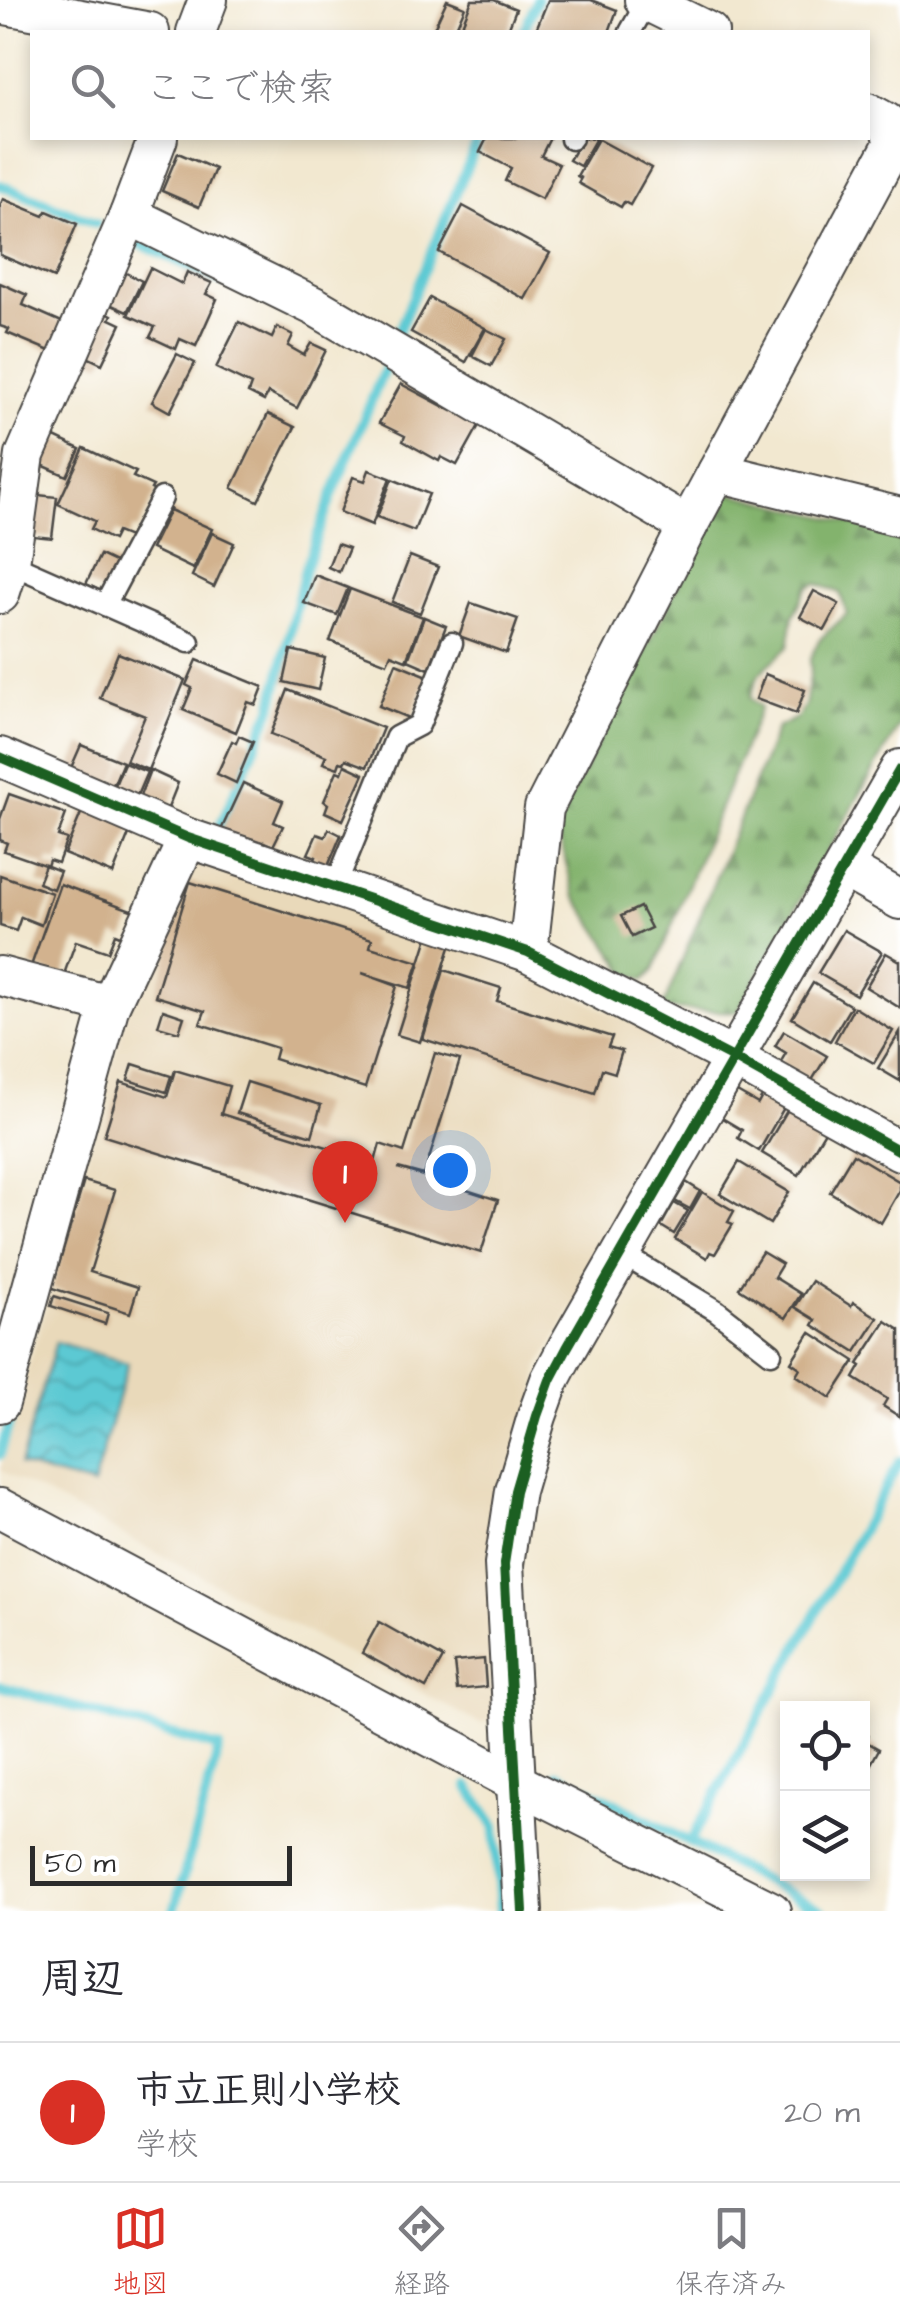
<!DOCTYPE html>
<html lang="ja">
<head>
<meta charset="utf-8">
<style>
  :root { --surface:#fff; --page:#f7f7f7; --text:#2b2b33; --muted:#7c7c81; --line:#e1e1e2; --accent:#d93025 }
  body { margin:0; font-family:"Architects Daughter","Klee One",sans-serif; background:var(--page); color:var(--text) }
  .controls { position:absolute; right:30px; bottom:30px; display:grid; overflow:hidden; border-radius:0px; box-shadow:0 5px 15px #0003 }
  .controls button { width:90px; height:90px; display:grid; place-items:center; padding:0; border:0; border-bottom:2px solid var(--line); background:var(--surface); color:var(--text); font:50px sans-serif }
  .scale { position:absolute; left:30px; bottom:25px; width:262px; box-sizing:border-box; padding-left:10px; border:5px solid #2b2b2b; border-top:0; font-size:28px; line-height:35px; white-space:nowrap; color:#2b2b2b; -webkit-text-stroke:8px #fff; paint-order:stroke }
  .you { position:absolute; left:450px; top:1170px; width:35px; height:35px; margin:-25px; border:8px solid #fff; border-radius:50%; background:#1a73e8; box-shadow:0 0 0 15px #1a73e833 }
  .badge { display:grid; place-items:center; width:65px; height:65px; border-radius:50%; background:var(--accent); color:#fff; font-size:32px; font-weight:700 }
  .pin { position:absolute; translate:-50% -82px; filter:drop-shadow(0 2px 5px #0008) }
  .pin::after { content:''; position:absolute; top:52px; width:35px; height:30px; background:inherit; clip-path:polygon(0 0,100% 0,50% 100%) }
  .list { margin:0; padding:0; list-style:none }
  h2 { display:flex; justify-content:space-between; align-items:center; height:130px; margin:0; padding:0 40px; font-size:42px }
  h2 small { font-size:32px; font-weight:400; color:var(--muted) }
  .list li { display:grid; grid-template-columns:65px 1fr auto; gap:30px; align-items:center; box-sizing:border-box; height:140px; padding:0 40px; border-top:2px solid var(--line) }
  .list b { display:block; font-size:38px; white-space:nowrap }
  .list p { margin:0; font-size:32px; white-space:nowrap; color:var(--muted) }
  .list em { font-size:32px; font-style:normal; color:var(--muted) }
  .icon { flex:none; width:55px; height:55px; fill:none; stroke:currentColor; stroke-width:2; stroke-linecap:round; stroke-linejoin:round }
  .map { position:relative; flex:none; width:900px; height:1911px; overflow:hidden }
  .search { position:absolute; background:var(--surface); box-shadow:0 5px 15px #0003; left:30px; right:30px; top:30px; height:110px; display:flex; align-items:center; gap:25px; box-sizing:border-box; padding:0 35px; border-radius:0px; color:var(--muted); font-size:38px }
  .sheet { height:270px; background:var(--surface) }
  nav { display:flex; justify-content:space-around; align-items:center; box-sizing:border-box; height:140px; border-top:2px solid var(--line); background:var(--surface); font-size:28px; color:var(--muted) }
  nav a { display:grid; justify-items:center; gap:5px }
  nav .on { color:var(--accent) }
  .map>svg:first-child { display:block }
  .built { fill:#e9d9ba }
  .forest { fill:url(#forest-firs); stroke:#576f4c; stroke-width:2.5 }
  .water { fill:url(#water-waves); stroke:#447a7f; stroke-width:2.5 }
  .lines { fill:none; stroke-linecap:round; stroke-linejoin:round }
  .stream { stroke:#5cc9d3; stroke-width:10 }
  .building { fill:#d2b28e }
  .lane-casing { stroke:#494744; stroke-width:25 }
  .street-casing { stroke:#494744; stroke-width:42 }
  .lane { stroke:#fff; stroke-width:20 }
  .street { stroke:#fff; stroke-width:38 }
  .cycleway-casing { stroke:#fff; stroke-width:16 }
  .cycleway { stroke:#1b5e20; stroke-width:10 }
</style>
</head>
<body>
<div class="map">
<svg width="900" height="1911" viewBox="0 0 900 1911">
  <defs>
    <pattern id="forest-firs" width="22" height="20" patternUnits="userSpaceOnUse" patternTransform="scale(2.5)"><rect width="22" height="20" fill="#83b36d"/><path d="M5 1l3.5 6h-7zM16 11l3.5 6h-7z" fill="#6b925a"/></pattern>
    <pattern id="water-waves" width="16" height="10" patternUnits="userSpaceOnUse" patternTransform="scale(2.5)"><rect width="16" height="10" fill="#5cc9d3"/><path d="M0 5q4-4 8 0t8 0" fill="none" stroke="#4ca3ab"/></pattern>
  </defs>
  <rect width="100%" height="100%" fill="#fff"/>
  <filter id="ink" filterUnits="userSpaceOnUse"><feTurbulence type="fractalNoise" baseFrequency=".01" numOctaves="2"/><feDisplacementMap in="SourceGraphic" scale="20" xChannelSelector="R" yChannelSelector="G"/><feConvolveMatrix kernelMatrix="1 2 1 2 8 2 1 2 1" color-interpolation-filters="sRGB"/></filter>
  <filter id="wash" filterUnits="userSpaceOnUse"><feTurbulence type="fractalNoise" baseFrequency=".0048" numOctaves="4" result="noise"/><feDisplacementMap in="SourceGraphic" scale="40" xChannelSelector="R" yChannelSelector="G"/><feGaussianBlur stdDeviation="2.25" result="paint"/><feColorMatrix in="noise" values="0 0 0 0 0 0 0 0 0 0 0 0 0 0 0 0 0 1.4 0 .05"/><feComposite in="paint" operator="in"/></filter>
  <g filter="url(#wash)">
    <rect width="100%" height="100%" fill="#f2e8d0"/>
    <path class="built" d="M 195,859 L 463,941 L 698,1055 L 704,1078 L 539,1367 L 500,1715 L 481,1724 L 0,1470 L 127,1013 Z"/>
    <path class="forest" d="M 730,493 L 900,535 L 900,724 L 737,1012 L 662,1009 L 777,728 L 798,717 L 805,706 L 811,671 L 810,659 L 819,640 L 847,614 L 840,593 L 816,583 L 807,588 L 793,616 L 788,647 L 759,674 L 750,698 L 761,707 L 654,970 L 644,980 L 627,974 L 575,896 L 556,826 L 720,503 Z"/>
    <path class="water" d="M 56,1342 L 128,1363 L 93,1486 L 20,1465 Z"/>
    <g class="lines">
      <g class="stream">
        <path d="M 523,32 L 537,0"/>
        <path d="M 0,185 L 96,223"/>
        <path d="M 138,243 L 223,282"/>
        <path d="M 394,342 L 479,138"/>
        <path d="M 217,833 L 272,708 L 305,569 L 333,493 L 387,363"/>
        <path d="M 0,1455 L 14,1406"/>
        <path d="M 0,1686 L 219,1748 L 174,1911"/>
        <path d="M 558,1774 L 823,1911"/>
        <path d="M 468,1786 L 495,1826 L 500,1911"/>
        <path d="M 690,1842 L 900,1461"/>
      </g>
    </g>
    <g id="blocks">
      <g class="building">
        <path d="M 447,0 L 465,7 L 454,32 L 445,32 L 434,28 Z"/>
        <path d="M 472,0 L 494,0 L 516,9 L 507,32 L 459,32 Z"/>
        <path d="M 548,0 L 591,0 L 617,10 L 609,32 L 535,32 Z"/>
        <path d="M 487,138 L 550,138 L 541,156 L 559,164 L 542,199 L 505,181 L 511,168 L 480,152 Z"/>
        <path d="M 582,138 L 596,138 L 580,166 L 569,160 Z"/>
        <path d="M 598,139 L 651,168 L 630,205 L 624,202 L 621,207 L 578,183 L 581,178 L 577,176 Z"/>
        <path d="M 178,153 L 215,169 L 199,207 L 162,191 Z"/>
        <path d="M 3,199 L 44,216 L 47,211 L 77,224 L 54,278 L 0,255 L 0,206 Z"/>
        <path d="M 463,206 L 550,253 L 525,299 L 439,252 Z"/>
        <path d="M 150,268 L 182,284 L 187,272 L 212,283 L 206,294 L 217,299 L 196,346 L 180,339 L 176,349 L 150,337 L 155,327 L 128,315 Z"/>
        <path d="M 118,269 L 142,281 L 127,312 L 103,301 Z"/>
        <path d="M 0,283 L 27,295 L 23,305 L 64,323 L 52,352 L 7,333 L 9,329 L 0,326 Z"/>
        <path d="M 430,298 L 485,328 L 466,362 L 411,332 Z"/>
        <path d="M 99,308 L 112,315 L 110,319 L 121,324 L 102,364 L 78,353 Z"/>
        <path d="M 239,322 L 272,338 L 277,327 L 293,335 L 288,346 L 304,355 L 311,343 L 326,350 L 297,408 L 268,393 L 264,401 L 248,393 L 251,385 L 216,368 Z"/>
        <path d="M 486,329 L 506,339 L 491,366 L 472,356 Z"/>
        <path d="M 177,354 L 195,363 L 170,412 L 152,402 Z"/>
        <path d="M 401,384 L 452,411 L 455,405 L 482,420 L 457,465 L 441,457 L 439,461 L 403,441 L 405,436 L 379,423 Z"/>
        <path d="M 268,414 L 295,427 L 258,501 L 232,488 Z"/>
        <path d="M 48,434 L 80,449 L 67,476 L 35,462 Z"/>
        <path d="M 84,448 L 136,472 L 133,477 L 153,486 L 151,489 L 156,492 L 137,530 L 133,528 L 129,537 L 117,532 L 113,540 L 91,529 L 95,521 L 58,504 Z"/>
        <path d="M 369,470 L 390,478 L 372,525 L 340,512 L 353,477 L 365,481 Z"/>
        <path d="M 392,479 L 429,494 L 414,531 L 377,517 Z"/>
        <path d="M 29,494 L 57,497 L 52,538 L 23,535 Z"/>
        <path d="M 170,510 L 212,529 L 193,569 L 151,549 Z"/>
        <path d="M 212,533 L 234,543 L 214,587 L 192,576 Z"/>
        <path d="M 337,544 L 349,548 L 339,572 L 328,567 Z"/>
        <path d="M 100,555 L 119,564 L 105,593 L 86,584 Z"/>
        <path d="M 410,556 L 438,567 L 420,613 L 392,602 Z"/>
        <path d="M 315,575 L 348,588 L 337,615 L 304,603 Z"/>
        <path d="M 350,589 L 423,617 L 406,660 L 391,654 L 387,663 L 330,641 Z"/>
        <path d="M 814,591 L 839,604 L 825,630 L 800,617 Z"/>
        <path d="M 471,603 L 518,619 L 506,653 L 459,636 Z"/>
        <path d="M 424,617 L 446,626 L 429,669 L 408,660 Z"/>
        <path d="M 291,650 L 325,658 L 318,690 L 284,682 Z"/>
        <path d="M 118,653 L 185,680 L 148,770 L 126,761 L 145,716 L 100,698 Z"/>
        <path d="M 197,660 L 263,687 L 256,705 L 248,702 L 236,732 L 183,710 L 192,688 L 186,685 Z"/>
        <path d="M 396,663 L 428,676 L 411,719 L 379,706 Z"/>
        <path d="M 765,674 L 805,690 L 796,714 L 756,699 Z"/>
        <path d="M 288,690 L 383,728 L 367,767 L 346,759 L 344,763 L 340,762 L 338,768 L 323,763 L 326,756 L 271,734 Z"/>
        <path d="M 239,736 L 253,742 L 236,783 L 217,774 L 232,741 L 236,743 Z"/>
        <path d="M 81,745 L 123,762 L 109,795 L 67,777 Z"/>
        <path d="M 124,763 L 147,772 L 133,805 L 111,795 Z"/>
        <path d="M 345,765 L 364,774 L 343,820 L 325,812 L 328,804 L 324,801 L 337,771 L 342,773 Z"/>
        <path d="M 150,770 L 178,783 L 166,813 L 138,801 Z"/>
        <path d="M 243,783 L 283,801 L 274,822 L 283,826 L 273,846 L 264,842 L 262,848 L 221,830 Z"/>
        <path d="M 9,794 L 66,814 L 58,836 L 67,839 L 58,863 L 49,860 L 47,866 L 4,851 L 7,843 L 0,840 L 0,819 Z"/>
        <path d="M 85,804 L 133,824 L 113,874 L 64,854 Z"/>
        <path d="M 329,829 L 341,835 L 326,871 L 313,865 L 316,857 L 308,854 L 317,834 L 325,837 Z"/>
        <path d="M 45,865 L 60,871 L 53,889 L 38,883 Z"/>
        <path d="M 0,875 L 52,893 L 41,925 L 21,917 L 16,931 L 0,926 Z"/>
        <path d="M 190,882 L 372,939 L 370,947 L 419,962 L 410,988 L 362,973 L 397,986 L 365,1088 L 274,1059 L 277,1048 L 200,1024 L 205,1011 L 155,996 Z"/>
        <path d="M 60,884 L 134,911 L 125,938 L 115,934 L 108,952 L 76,941 L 63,977 L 31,966 Z"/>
        <path d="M 640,907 L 651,928 L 632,937 L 621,916 Z"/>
        <path d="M 844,930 L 882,952 L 856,995 L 818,973 Z"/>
        <path d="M 428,937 L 451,944 L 420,1042 L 397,1035 Z"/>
        <path d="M 886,953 L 900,961 L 900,1008 L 866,987 Z"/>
        <path d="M 444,970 L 501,988 L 497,1001 L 612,1037 L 608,1047 L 622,1051 L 615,1073 L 602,1069 L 595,1093 L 423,1039 Z"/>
        <path d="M 813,983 L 851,1006 L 830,1041 L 792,1018 Z"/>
        <path d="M 854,1007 L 893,1031 L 874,1063 L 835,1041 Z"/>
        <path d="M 163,1010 L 184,1017 L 179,1032 L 158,1026 Z"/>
        <path d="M 784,1031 L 827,1056 L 811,1082 L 780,1063 L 786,1053 L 775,1046 Z"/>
        <path d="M 900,1032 L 900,1081 L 878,1068 Z"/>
        <path d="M 435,1053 L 460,1060 L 424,1175 L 398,1168 L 498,1200 L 481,1253 L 104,1136 L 121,1082 L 167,1097 L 175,1070 L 229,1086 L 221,1114 L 375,1162 L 380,1144 L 404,1152 Z"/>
        <path d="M 133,1064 L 171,1076 L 166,1092 L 128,1080 Z"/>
        <path d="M 247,1082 L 321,1105 L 312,1136 L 237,1113 Z"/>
        <path d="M 737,1092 L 758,1104 L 764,1093 L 785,1106 L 759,1151 L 738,1138 L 742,1130 L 722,1118 Z"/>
        <path d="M 791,1104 L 828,1126 L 799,1175 L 762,1153 Z"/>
        <path d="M 853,1154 L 900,1182 L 900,1190 L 881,1223 L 830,1192 Z"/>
        <path d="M 739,1162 L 789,1192 L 770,1224 L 720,1194 Z"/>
        <path d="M 84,1181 L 115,1190 L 90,1272 L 138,1287 L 130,1313 L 52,1288 Z"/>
        <path d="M 686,1182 L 700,1191 L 690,1209 L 675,1201 Z"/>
        <path d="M 702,1192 L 734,1211 L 728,1222 L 733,1224 L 715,1254 L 710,1252 L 707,1258 L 675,1239 Z"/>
        <path d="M 674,1203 L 688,1211 L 674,1234 L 661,1226 Z"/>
        <path d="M 762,1252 L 782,1264 L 774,1277 L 801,1294 L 786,1318 L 739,1288 Z"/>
        <path d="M 812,1281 L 851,1306 L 853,1302 L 878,1318 L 856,1352 L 813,1325 L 816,1320 L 795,1307 Z"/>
        <path d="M 54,1296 L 108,1313 L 105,1324 L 51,1306 Z"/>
        <path d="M 886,1321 L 900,1330 L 900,1417 L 883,1406 L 887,1399 L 854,1378 L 861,1366 L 858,1364 Z"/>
        <path d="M 810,1332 L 855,1361 L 831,1398 L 796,1375 L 800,1368 L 791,1362 Z"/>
        <path d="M 379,1622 L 443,1658 L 426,1688 L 362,1653 Z"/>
        <path d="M 484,1659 L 486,1687 L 457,1690 L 454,1662 Z"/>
        <path d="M 862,1733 L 868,1736 L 865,1741 L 879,1749 L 866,1773 L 862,1771 Z"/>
      </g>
    </g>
  </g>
  <g filter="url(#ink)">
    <use href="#blocks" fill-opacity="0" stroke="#494744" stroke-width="2.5"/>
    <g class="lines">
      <defs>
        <g id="lane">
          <path d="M 630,32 L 647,2"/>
          <path d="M 571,139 L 572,138"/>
          <path d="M 10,563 L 189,642"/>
          <path d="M 105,605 L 162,498"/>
          <path d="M 335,887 L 396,737 L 419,725 L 452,643"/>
          <path d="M 622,1254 L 717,1311 L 771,1353"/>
        </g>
        <g id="street">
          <path d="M 644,0 L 709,32"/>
          <path d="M 0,4 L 150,32"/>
          <path d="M 196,32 L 208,0"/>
          <path d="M 129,215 L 316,307 L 688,526"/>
          <path d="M 717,472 L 900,517"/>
          <path d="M 0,594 L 10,563 L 25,455 L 129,215 L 158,138"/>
          <path d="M 0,757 L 188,838 L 528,952 L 735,1059 L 900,1151"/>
          <path d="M 844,868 L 900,900"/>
          <path d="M 528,952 L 544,808 L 688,526 L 895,141 L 886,122 L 868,112"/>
          <path d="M 0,976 L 110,1005"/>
          <path d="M 0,1403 L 110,1005 L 188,838"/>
          <path d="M 0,1508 L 515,1782 L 771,1911"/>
          <path d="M 523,1911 L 504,1564 L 515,1491 L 537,1416 L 550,1380 L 567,1348 L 900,769"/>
        </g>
      </defs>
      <use href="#lane" class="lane-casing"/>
      <use href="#street" class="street-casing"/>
      <use href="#lane" class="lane"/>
      <use href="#street" class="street"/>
      <defs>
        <g id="cycleway">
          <path d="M 0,757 L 188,838 L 528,952 L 735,1059 L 900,1151"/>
          <path d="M 523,1911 L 504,1564 L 515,1491 L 537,1416 L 550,1380 L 567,1348 L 900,769"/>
        </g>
      </defs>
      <use href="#cycleway" class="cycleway-casing"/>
      <use href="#cycleway" class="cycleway"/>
    </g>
  </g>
</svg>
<div class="controls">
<button><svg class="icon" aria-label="locate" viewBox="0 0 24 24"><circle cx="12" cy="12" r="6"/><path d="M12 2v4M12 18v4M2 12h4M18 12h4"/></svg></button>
<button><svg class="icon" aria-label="layers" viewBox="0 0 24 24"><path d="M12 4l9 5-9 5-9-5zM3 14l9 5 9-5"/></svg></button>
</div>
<div class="scale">50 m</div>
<div class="you"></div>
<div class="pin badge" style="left:345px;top:1223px">1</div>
<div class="search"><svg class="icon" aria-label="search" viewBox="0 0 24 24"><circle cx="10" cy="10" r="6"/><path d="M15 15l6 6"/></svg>ここで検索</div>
</div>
<section class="sheet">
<h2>周辺<small></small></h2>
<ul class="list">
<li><span class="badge">1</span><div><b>市立正則小学校</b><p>学校</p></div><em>20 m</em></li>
</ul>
</section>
<nav>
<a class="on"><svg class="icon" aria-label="map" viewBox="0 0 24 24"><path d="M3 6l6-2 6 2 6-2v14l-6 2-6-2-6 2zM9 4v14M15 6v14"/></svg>地図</a>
<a><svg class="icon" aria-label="directions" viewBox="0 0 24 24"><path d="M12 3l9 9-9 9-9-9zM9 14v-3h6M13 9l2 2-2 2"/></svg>経路</a>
<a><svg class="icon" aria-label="saved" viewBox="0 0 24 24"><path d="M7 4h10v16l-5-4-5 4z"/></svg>保存済み</a>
</nav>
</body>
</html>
